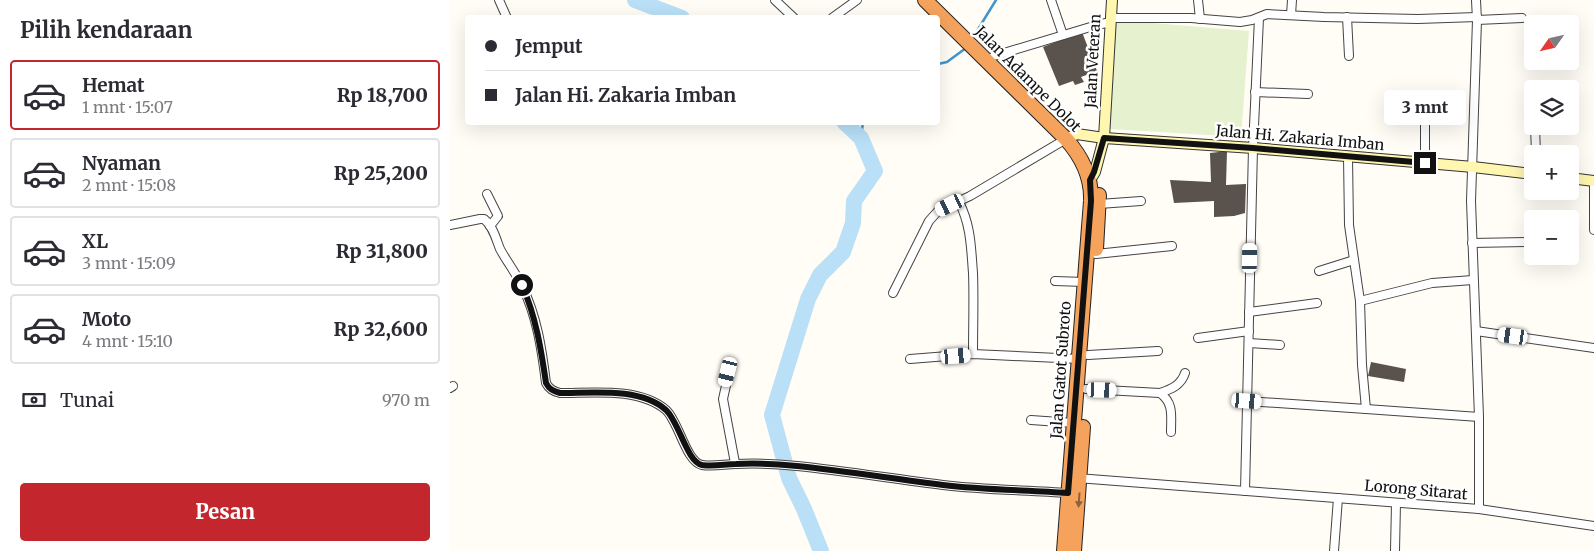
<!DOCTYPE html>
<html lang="id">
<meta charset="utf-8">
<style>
:root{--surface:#fff;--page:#f7f7f7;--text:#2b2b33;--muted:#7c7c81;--line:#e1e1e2;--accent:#c4262e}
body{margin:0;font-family:Merriweather,serif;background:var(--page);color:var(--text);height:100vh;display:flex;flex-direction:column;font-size:19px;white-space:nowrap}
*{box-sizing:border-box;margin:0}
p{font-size:16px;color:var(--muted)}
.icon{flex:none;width:28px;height:28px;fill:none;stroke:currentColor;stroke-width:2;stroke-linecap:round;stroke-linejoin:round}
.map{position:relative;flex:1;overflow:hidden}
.sheet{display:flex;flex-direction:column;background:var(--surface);width:450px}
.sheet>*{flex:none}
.hud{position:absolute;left:15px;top:15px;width:475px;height:110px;border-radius:5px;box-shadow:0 5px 20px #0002;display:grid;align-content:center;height:110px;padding:0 20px;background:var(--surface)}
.needle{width:32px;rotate:236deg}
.buttons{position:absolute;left:1074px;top:15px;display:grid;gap:10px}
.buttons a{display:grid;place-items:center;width:55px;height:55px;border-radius:5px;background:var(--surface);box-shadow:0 5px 20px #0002;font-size:25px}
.end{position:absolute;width:22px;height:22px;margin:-11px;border:6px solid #111;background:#fff;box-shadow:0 0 0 2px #fff}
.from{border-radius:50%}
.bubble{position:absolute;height:35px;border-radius:5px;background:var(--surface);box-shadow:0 5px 20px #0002;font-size:16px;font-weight:800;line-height:35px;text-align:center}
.car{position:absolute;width:15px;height:30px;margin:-15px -8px;border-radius:6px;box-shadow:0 0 4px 1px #0007;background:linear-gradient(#fff 24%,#345 0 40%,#fff 0 76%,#345 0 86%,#fff 0)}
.hud b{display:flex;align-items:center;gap:18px;height:48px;font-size:19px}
.hud b+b{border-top:1px solid var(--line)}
.hud i{width:12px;height:12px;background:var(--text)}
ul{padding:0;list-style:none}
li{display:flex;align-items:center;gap:15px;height:70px;margin:0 10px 8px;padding:0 10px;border:2px solid var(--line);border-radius:5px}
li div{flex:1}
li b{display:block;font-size:19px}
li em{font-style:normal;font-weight:800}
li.current{border-color:var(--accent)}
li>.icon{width:45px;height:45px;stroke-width:1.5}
h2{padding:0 20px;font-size:22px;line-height:60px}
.pay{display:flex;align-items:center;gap:12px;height:55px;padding:0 20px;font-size:19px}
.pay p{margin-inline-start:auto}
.button{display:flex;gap:10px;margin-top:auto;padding:10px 20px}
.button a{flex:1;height:58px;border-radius:5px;background:var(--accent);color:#fff;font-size:20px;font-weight:800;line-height:58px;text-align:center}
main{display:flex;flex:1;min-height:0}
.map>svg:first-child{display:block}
.pitch{fill:#e6f2cf}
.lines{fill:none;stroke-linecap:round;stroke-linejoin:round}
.stream{stroke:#3f96cf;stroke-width:2.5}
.river{stroke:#b9e0f7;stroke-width:16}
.building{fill:#5a524d}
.street-casing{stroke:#444;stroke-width:10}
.secondary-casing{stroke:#333;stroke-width:12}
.highway-casing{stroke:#222;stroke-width:16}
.street{stroke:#fff;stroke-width:8}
.secondary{stroke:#fff6b0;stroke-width:10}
.highway{stroke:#f5a25d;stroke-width:14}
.oneway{fill:#8e613b}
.route{stroke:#111;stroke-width:6}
.labels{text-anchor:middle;stroke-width:5;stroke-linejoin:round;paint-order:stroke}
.street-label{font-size:15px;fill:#111;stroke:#fff}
</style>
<main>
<section class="sheet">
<h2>Pilih kendaraan</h2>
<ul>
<li class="current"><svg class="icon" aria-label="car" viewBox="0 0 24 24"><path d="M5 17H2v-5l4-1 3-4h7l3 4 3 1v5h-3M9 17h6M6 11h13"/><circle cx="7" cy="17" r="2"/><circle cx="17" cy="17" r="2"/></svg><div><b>Hemat</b><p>1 mnt · 15:07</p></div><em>Rp 18,700</em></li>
<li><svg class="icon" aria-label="car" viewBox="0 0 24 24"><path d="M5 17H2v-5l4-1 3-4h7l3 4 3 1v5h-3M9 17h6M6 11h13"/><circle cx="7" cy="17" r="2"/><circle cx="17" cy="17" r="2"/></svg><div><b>Nyaman</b><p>2 mnt · 15:08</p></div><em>Rp 25,200</em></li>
<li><svg class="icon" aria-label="car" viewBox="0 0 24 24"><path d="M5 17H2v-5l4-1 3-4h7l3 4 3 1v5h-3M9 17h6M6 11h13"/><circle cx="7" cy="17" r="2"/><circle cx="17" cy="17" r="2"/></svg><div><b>XL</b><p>3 mnt · 15:09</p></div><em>Rp 31,800</em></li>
<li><svg class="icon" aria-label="car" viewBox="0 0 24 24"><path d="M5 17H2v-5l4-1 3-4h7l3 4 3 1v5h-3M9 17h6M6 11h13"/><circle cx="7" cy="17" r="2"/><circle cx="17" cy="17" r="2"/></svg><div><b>Moto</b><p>4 mnt · 15:10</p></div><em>Rp 32,600</em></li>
</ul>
<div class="pay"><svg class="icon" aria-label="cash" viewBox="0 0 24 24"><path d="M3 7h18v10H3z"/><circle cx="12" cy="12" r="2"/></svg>Tunai<p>970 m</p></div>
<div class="button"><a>Pesan</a></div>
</section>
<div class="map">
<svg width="1144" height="551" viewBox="0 0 1144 551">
<rect width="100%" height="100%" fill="#fffdf5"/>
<polygon class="pitch" points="666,20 799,31 791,137 660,129"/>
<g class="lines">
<g class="stream">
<polyline points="522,39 546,0"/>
<polyline points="488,64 497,62 516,48"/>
<polyline points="411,138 413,122"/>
</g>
<g class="river">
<polyline points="185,0 232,18"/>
<polyline points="371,551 354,509 339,478 322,415 358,299 370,275 393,252 403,223 404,201 425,171 411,138 394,122"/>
</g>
</g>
<g class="building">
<polygon points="632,32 647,71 631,77 634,82 625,85 623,81 609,86 593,47"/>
<polygon points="777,151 776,185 796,184 795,213 784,216 764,217 764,201 724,203 720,180 761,182 760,153"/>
<polygon points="921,362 956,369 954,382 918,376"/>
</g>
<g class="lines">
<defs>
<g id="street">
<polyline points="49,0 57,18"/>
<polyline points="325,0 344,18"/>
<polyline points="601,0 613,35"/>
<polyline points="748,0 750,19"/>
<polyline points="841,15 842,0"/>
<polyline points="897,17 899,56"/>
<polyline points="382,18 407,0"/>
<polyline points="661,18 741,18 790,22 802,20 817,14 874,17 968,19 1027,17"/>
<polyline points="1027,20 1072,18"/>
<polyline points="544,56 647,25 661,22"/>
<polyline points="805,92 858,94"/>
<polyline points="975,119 975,163"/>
<polyline points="1085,126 1086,154"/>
<polyline points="1144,184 1144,230"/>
<polyline points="37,194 48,216 40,226"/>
<path d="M509 202C521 225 521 248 523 273 524 300 523 327 523 354"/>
<polyline points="649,204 691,201"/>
<path d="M0 225 30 219H34C43 226 46 239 50 249 57 262 66 273 72 286 87 316 92 350 96 383 99 389 103 391 110 393 142 393 189 387 216 410 229 422 236 462 252 465 264 467 275 464 286 464 306 463 327 464 347 466 396 471 444 479 493 485 534 490 577 490 618 493"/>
<polyline points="1022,243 1082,242"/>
<polyline points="646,254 722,246"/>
<polyline points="869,271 904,260"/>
<polyline points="605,281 634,282"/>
<polyline points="443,293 479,221 488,211 520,196 616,139"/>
<polyline points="910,301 982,283 1023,280"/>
<polyline points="799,312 867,303"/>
<polyline points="1026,331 1144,348"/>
<polyline points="748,338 799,331"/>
<polyline points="799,343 830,345"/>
<polyline points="638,355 708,351"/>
<polyline points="460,359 523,354 629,359"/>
<polyline points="279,372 273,399 285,463"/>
<polyline points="0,388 3,386"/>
<path d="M636 389 710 393C724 403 721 416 721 432"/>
<path d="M710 393C722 389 731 385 735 373"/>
<polyline points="797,401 916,409 912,365 910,301 899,225 898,157"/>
<polyline points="916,409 1029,417"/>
<polyline points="581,420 624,423"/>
<polyline points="627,478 1029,509 1029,417 1021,201 1027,20 1026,0"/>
<polyline points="795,491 803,148 809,18"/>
<polyline points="1029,509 1144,526"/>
<polyline points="884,551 888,498"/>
<polyline points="945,551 946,503"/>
</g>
<g id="secondary">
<polyline points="616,139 627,134 654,138 803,148 1023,167 1082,174"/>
<polyline points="1120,178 1144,181"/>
<polyline points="640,180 645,172 654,138 662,0"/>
</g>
<g id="highway">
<path d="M475 0 616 139C632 157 642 177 641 201L614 551"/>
<polyline points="646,249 649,195"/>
<polyline points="624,551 633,427"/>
</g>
</defs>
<use href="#street" class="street-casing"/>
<use href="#secondary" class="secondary-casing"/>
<use href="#highway" class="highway-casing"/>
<use href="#street" class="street"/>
<use href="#secondary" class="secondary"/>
<use href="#highway" class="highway"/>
</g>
<defs><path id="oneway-solid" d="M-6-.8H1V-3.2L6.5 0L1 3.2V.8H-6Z" transform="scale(1.25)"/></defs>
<use class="oneway" href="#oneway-solid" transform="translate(629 500) rotate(94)"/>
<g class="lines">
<path class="route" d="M72 285C86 317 91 349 96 383 99 389 103 391 110 393 142 393 190 387 216 410 229 422 237 462 252 465 264 467 275 464 286 464 306 463 327 464 347 466 396 471 444 479 493 485 534 490 577 490 618 493L641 201 640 180 644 172 654 138 803 148 975 163"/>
</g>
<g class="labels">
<g class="street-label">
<text transform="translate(643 61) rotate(-87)" y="5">Jalan Veteran</text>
<text transform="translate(578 79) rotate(45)" y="5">Jalan Adampe Dolot</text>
<text transform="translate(850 138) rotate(5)" y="5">Jalan Hi. Zakaria Imban</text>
<text transform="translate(611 370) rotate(-86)" y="5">Jalan Gatot Subroto</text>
<text transform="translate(966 490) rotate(5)" y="5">Lorong Sitarat</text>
</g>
</g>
</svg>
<div class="buttons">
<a><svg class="needle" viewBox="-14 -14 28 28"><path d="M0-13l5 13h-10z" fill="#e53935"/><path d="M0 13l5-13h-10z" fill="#7c7c81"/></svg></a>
<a><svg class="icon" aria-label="layers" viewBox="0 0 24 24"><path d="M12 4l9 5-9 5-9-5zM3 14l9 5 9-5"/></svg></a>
<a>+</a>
<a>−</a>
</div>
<i class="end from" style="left:72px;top:285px"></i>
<i class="end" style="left:975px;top:163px"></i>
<div class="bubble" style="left:934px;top:90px;width:82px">3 mnt</div>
<i class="car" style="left:500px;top:205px;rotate:244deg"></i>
<i class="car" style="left:800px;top:258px;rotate:1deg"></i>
<i class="car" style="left:1063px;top:336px;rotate:278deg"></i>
<i class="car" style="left:506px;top:356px;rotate:85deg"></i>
<i class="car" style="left:278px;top:372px;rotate:194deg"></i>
<i class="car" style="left:652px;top:390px;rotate:92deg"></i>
<i class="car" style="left:797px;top:401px;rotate:94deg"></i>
<div class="hud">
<b><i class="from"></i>Jemput</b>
<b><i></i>Jalan Hi. Zakaria Imban</b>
</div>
</div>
</main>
